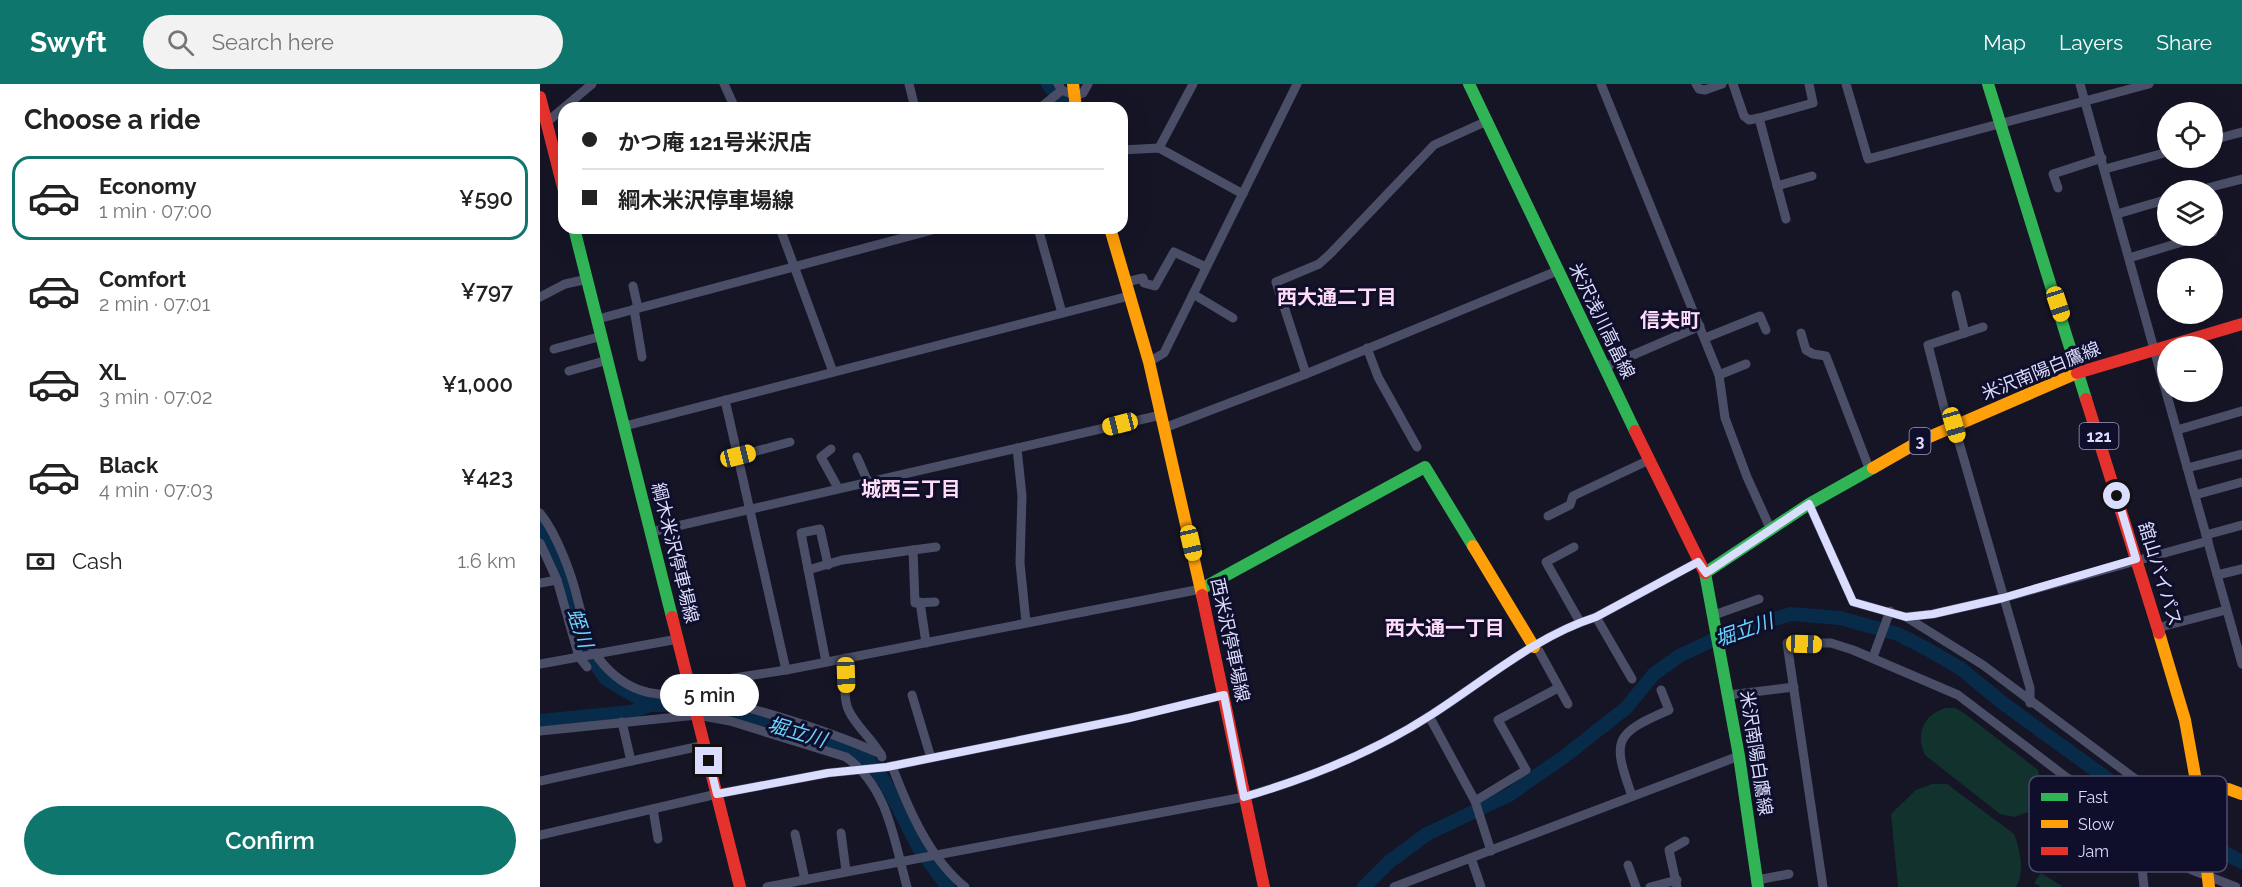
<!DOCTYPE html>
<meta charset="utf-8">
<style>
:root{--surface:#fff;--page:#f2f2f2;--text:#222;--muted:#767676;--line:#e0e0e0;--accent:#0f766e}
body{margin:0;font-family:Raleway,"Noto Sans JP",sans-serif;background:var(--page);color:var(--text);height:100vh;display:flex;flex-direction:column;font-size:22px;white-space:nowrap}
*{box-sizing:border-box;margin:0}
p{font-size:20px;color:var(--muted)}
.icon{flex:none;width:33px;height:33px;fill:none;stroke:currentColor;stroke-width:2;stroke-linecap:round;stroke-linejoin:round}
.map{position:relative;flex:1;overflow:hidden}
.panel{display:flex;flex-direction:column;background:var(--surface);width:540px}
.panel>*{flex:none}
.top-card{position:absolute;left:18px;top:18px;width:570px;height:132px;border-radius:18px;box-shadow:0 6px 24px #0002;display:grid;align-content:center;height:132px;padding:0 24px;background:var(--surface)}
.buttons{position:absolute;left:1617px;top:18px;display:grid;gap:12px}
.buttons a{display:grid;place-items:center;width:66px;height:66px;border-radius:50%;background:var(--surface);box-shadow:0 6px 24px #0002;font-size:30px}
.end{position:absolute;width:27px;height:27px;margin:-14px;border:8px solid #dbddff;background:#111;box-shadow:0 0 0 3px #111}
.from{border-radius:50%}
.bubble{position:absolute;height:42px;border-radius:21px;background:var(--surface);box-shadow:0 6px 24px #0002;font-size:20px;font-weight:600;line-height:42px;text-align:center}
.car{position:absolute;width:18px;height:36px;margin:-18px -9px;border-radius:8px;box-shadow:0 0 4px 2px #0007;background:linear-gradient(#f5c518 24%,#345 0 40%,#f5c518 0 76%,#345 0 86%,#f5c518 0)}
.top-card b{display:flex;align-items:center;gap:21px;height:57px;font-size:22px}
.top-card b+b{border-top:2px solid var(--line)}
.top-card i{width:15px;height:15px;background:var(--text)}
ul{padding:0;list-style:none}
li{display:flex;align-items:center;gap:18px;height:84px;margin:0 12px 9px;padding:0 12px;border:3px solid transparent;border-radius:18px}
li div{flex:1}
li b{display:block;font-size:22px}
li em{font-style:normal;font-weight:600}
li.active{border-color:var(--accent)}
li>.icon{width:54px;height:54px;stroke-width:1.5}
h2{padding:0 24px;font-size:27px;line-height:72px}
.pay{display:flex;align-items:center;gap:15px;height:66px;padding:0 24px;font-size:22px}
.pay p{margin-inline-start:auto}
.action{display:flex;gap:12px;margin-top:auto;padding:12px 24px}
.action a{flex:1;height:69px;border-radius:36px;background:var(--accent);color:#fff;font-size:24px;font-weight:600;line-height:69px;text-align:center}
header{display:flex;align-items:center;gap:36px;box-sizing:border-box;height:84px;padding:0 30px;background:var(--accent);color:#fff}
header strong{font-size:28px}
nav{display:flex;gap:33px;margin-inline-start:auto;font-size:21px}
.search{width:420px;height:54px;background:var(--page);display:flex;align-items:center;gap:15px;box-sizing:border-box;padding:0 21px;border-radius:33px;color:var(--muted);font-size:22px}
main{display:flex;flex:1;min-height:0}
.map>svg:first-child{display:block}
.green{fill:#12322e}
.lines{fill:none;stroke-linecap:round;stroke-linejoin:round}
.river{stroke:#082b4a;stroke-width:14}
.street{stroke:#4b4e67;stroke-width:9}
.fast{stroke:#30b455;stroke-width:12}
.slow{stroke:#ff9f0a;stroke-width:12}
.jam{stroke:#e5322d;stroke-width:12}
.route{stroke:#dbddff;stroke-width:8}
.labels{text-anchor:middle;stroke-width:6;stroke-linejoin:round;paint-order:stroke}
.shield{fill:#0f0f2c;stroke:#9e9fc0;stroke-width:1.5}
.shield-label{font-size:16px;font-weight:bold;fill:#dbddff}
.street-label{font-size:18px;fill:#dbddff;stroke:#0f0f2c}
.neighbourhood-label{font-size:20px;font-weight:bold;fill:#ffddf9;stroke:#0f0f2c}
.water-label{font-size:20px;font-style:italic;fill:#69d4ff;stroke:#0f0f2c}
.key{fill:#0f0f2c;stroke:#4c4d6b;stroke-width:1.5}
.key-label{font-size:16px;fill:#dbddff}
</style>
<header>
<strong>Swyft</strong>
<div class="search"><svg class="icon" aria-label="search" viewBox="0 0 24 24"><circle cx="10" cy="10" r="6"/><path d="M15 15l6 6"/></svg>Search here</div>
<nav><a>Map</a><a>Layers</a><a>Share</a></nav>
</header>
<main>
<section class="panel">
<h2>Choose a ride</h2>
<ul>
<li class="active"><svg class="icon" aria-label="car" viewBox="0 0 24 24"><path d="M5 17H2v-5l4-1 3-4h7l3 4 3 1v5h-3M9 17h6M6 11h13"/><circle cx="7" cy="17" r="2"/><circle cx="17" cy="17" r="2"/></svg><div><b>Economy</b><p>1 min · 07:00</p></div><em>¥590</em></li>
<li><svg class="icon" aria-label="car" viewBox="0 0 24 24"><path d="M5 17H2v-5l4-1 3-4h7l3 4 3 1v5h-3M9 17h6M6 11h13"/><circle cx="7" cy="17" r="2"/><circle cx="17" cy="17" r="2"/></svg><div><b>Comfort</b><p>2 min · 07:01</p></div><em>¥797</em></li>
<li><svg class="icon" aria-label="car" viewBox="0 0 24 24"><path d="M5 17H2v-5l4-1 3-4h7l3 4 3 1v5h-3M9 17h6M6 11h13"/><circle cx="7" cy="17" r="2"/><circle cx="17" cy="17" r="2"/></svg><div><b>XL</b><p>3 min · 07:02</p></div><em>¥1,000</em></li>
<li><svg class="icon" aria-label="car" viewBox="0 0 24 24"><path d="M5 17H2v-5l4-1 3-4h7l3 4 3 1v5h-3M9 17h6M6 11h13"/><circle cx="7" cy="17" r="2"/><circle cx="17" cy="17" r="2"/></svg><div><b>Black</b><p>4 min · 07:03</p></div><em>¥423</em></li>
</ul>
<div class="pay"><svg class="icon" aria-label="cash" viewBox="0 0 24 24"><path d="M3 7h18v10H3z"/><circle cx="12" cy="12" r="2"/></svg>Cash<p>1.6 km</p></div>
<div class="action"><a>Confirm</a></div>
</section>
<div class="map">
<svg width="1702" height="803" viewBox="0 0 1702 803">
<rect width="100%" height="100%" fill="#151526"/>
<g class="green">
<path d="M1406 624H1415L1424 629 1498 686 1503 709 1494 726 1474 733 1460 730 1385 671C1375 650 1384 630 1406 624Z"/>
<path d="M1392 700H1407L1474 750C1480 766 1485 788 1476 803H1358L1351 730 1376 706Z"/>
<polygon points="1501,789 1522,802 1521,803 1501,803 1494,799"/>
</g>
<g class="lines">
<g class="river">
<polyline points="508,0 526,24"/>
<polyline points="0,443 20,482 46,567 66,595 110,621"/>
<polyline points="0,637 91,628 110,621 164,621 223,635 288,656 328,675 346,700 379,764 408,803"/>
<polyline points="824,803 849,778 887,750 969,711 1025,672 1086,624 1114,590 1139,572 1190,548 1251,530 1300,534 1358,550 1387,565 1420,584 1464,620 1627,738 1702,778"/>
</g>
<g class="street">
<polyline points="184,0 195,24"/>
<polyline points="369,0 375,24"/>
<polyline points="518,0 522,6 535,12 543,9 548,0"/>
<polyline points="1061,0 1179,291 1185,334 1207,393 1231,446"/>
<polyline points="1156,0 1159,5 1165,6 1182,0"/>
<polyline points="1193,0 1204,32 1209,36 1219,34 1246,135"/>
<polyline points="1306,0 1328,75 1609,0"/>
<polyline points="1540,0 1702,580"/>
<polyline points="500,24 522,6"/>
<polyline points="1219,34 1273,19 1269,0"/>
<polyline points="7,38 52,0"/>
<polyline points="1672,56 1702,48"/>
<polyline points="619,64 653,0"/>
<polyline points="582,66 619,64 703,110"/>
<polyline points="1565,85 1628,68"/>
<polyline points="1237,102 1272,92"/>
<polyline points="1518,104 1513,90 1562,74"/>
<polyline points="1659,106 1702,95"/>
<polyline points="1577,130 1628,115"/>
<polyline points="240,144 293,288"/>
<polyline points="498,144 522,229"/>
<polyline points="1672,148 1673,148"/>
<polyline points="1589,174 1662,152"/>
<polyline points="586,198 603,194 604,199 615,202 634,168 666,183"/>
<polyline points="93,202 98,224"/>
<polyline points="653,210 693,234"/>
<polyline points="1416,211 1425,249"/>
<polyline points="0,213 25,200 48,195"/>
<polyline points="94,225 102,273"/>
<polyline points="58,235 400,144"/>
<polyline points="1261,249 1266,266 1273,270 1286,272 1329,384"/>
<polyline points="1165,254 1220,232 1226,246"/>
<polyline points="827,264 838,293 877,363"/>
<polyline points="14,265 62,252"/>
<polyline points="609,278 624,269 757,0"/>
<polyline points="1065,283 1160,242"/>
<polyline points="29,287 68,276"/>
<polyline points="766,290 736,198 779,180 790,170 894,61 947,37"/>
<polyline points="1179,291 1206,280"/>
<polyline points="185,316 246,586"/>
<polyline points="1414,341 1490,604 1490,619"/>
<polyline points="85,342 589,212"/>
<polyline points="1409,343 1388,261 1443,243"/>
<polyline points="624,344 766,290 1017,187"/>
<polyline points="1637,346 1702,327"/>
<polyline points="477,364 482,412 480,479 486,538"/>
<polyline points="291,365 281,373 298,404"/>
<polyline points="198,372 250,358"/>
<polyline points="317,373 328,398"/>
<polyline points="1647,384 1702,370"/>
<polyline points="1655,411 1702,398"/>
<polyline points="1269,420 1313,518 1366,533 1443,581 1594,694 1649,721 1659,721"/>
<path d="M0 429C17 450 32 491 38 517 43 534 45 553 55 569 65 585 82 600 100 606 121 614 142 608 163 612 224 627 284 645 341 670"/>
<polyline points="1008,432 1030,421 1033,412 1109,376"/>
<polyline points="111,448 621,331"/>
<polyline points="1666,451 1702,441"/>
<polyline points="0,459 17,496 39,573 47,583"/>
<polyline points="1034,463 1006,478 1040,538"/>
<polyline points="373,466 396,463"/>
<polyline points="268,486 302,476 373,466 375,519 395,518"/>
<polyline points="1677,491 1702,485"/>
<polyline points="0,499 17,496"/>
<polyline points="380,518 386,559"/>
<polyline points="1174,531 1219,515"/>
<polyline points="1056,533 1092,595"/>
<polyline points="1366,533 1393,530 1463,514 1668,457"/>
<polyline points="1617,544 1686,526"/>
<polyline points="994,563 999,567 1028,620"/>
<polyline points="1333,573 1350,527"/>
<path d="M306 574C306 589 302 614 309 627 317 644 334 656 342 673"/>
<polyline points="286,578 261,449 280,445 288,481"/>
<polyline points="0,580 138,555"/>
<polyline points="149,601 246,586 661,505"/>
<polyline points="372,611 391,674"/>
<polyline points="1189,611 1254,603"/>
<polyline points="889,632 935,717 951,767"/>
<polyline points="82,638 91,677"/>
<path d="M0 647 157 631 190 637 306 673C348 703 354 756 367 803"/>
<path d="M352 682C368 724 389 774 425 803"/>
<polyline points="0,697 165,661"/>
<path d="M1092 712C1072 656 1073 650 1129 626L1121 606"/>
<polyline points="935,717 986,686 958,636 1018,604"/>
<polyline points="113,725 118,755"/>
<polyline points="301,749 306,787"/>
<polyline points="255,750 265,796"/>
<polyline points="0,751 177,710 288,689 347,683 589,634 684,611"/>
<polyline points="1599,756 1652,786 1696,803"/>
<polyline points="1599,756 1604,803"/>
<polyline points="931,774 941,803"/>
<polyline points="1088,781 1096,803"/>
<polyline points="1217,796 1249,790"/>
<path d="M227 803 704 713C769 694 834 668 891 631 944 597 996 552 1056 533L1158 478"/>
<polyline points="854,803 1199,672"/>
<polyline points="1110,803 1137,796"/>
<polyline points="1137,803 1129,766 1145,757"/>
<polyline points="1283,803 1247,559 1291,559 1313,566 1418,611 1526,693 1645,775"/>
</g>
<g class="fast">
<polyline points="929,0 1095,347"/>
<polyline points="1448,0 1546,315"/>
<polyline points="34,144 132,533"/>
<polyline points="661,505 885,383 933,462"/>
<polyline points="1218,803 1199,672 1165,489 1269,420 1333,384"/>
</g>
<g class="slow">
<polyline points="533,0 536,24"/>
<polyline points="570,144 609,278 662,511"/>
<polyline points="1333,384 1380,357 1537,289"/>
<polyline points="933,462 994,563"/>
<polyline points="1619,549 1645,636 1658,708 1688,705 1702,710"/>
<polyline points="1658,708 1669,803"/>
</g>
<g class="jam">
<polyline points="0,13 24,107"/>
<polyline points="1537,289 1702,240"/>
<polyline points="1546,315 1619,549"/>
<polyline points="1095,347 1165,489"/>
<polyline points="662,511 724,803"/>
<polyline points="132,533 200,803"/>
</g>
</g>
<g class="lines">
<path class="route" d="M169 677 177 710 288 689 347 683 589 634 684 611 704 713C769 694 834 668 891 631 944 597 996 552 1056 533L1158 478 1166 489 1269 420 1313 518 1366 533 1393 530 1463 514 1596 475 1577 412"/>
</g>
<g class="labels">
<g class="shield">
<rect x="1539.5" y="339" width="39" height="26" rx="4.5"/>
<rect x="1369.5" y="344" width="21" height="26" rx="4.5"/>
</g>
<g class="shield-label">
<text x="1559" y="358">121</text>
<text x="1380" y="363">3</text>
</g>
<g class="street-label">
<text transform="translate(1062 237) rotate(64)" y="6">米沢浅川高畠線</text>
<text transform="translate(1501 287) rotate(-22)" y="6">米沢南陽白鷹線</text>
<text transform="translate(135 469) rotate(76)" y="6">綱木米沢停車場線</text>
<text transform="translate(1620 490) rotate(73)" y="6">舘山バイパス</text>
<text transform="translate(690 556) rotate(78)" y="6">西米沢停車場線</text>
<text transform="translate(1216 669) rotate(81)" y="6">米沢南陽白鷹線</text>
</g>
<g class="neighbourhood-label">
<text x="797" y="220">西大通二丁目</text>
<text x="1130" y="243">信夫町</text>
<text x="371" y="412">城西三丁目</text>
<text x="905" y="551">西大通一丁目</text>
</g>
<g class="water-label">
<text transform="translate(40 544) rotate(71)" y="7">蛭川</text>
<text transform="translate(1204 546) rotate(-19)" y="7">堀立川</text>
<text transform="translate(257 648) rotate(17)" y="7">堀立川</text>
</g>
</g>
<rect x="1489" y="692" width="198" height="96" rx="9" class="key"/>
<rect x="1501" y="709" width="27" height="8" fill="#30b455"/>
<rect x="1501" y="736" width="27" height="8" fill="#ff9f0a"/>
<rect x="1501" y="763" width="27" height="8" fill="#e5322d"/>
<g class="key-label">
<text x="1538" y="719">Fast</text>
<text x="1538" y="746">Slow</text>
<text x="1538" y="773">Jam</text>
</g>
</svg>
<div class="buttons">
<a><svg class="icon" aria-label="locate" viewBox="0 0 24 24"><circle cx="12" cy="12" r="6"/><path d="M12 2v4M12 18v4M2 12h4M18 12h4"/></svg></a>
<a><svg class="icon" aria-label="layers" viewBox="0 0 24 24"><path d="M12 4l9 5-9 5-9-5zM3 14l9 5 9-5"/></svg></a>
<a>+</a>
<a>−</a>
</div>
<i class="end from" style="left:1577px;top:412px"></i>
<i class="end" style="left:169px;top:677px"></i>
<div class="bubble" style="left:120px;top:590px;width:99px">5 min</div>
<i class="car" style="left:1518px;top:220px;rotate:162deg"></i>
<i class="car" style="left:580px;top:340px;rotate:256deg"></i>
<i class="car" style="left:1414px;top:341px;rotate:164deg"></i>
<i class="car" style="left:198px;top:372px;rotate:76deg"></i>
<i class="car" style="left:651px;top:459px;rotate:167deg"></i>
<i class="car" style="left:1264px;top:560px;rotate:92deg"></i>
<i class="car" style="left:306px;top:591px;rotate:178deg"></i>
<div class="top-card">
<b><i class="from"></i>かつ庵 121号米沢店</b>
<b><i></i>綱木米沢停車場線</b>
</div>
</div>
</main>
